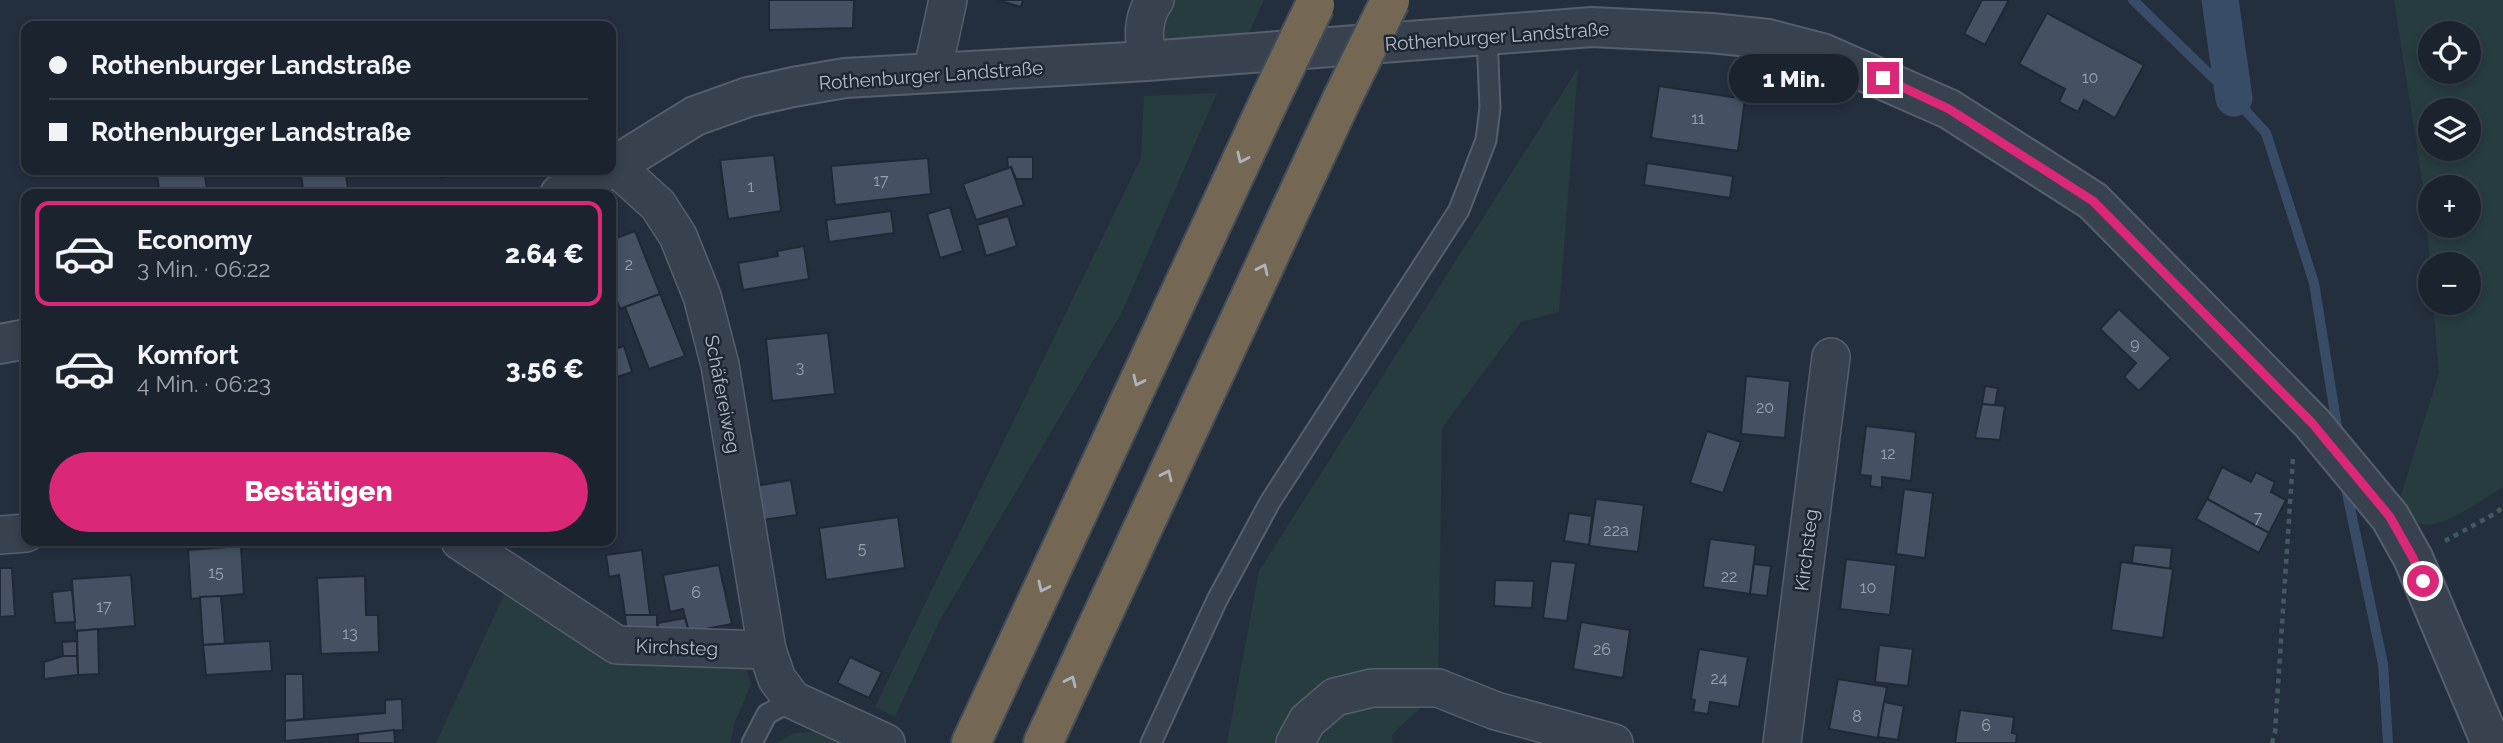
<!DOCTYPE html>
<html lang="de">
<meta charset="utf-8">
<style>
:root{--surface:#1b232e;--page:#282f3a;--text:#f1f3f6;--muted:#a0a4aa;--line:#39404a;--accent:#db2777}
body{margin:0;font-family:Raleway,sans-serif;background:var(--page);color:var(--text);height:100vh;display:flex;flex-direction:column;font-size:26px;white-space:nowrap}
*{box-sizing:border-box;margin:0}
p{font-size:23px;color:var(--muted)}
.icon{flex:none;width:38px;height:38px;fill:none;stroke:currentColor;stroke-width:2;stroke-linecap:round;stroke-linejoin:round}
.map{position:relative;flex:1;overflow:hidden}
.panel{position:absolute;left:21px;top:189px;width:595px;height:357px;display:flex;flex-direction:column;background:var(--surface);border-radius:14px;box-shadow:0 4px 10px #0003,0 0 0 2px var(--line)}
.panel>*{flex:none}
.top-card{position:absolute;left:21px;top:21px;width:595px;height:154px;border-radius:14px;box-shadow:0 4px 10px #0003,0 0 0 2px var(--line);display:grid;align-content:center;height:154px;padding:0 28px;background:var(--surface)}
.controls{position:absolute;left:2418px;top:21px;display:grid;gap:14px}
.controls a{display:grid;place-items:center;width:63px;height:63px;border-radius:50%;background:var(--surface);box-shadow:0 4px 10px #0003,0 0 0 2px var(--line);font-size:35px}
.end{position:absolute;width:32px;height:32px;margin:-16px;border:9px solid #db2777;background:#fff;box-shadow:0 0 0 4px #fff}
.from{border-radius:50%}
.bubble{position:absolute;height:49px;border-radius:24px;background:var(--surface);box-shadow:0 4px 10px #0003,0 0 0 2px var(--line);font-size:23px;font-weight:800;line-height:49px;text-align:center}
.top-card b{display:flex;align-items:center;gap:24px;height:66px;font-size:26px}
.top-card b+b{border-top:2px solid var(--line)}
.top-card i{width:18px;height:18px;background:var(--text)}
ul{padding:12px 0 0;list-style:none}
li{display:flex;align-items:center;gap:21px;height:105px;margin:0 14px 10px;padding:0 14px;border:4px solid transparent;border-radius:14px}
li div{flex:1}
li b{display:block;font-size:26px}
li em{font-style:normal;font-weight:800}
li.on{border-color:var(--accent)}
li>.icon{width:63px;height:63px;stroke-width:1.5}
.action{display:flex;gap:14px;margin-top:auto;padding:14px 28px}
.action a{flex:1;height:80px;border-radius:42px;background:var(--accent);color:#fff;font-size:28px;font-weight:800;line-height:80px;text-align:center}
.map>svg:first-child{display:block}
.green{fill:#263c3f;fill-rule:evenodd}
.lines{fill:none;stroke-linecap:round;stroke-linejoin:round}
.stream{stroke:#394c67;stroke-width:10}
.canal{stroke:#394c67;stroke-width:37}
.building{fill:#455162;stroke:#1f2835;stroke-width:2}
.service-casing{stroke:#565f6c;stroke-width:23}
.minor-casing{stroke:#565f6c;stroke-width:40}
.tertiary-casing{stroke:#565f6c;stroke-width:42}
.motorway-casing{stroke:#434c59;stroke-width:42}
.path{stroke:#44595c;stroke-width:4.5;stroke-dasharray:5 5;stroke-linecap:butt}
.service{stroke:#38414e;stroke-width:19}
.minor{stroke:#38414e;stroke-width:37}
.tertiary{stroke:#38414e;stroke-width:38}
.motorway{stroke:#746855;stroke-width:38}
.motorway-bridge-casing{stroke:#434c59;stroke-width:42;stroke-linecap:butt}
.motorway-bridge{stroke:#746855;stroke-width:38}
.oneway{stroke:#aeb4bd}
.route{stroke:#db2777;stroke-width:9}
.labels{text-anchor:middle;stroke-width:5;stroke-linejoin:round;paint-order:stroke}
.number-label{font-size:16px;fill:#98a1af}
.street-label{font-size:19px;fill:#b4bcc9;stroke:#1d2633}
</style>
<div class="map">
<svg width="2503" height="743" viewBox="0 0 2503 743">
<rect width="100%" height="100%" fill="#242f3e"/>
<g class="green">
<polygon points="1172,0 1264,0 1246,39 1160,45 1154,25"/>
<path d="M2394 0H2503V487C2486 497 2436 535 2417 522 2410 518 2404 507 2399 501L2439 373 2433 303H2469V264H2431V275L2423 187ZM2431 33H2469V72H2431ZM2431 110H2469V149H2431ZM2431 187H2469V226H2431Z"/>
<polygon points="1578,68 1559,312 1521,322 1442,428 1438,692 1392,734 1393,743 1227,743 1259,571"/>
<polygon points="1217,93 1122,312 939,622 895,717 875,707 1141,158 1144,96"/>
<polygon points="513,575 617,645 745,664 751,684 735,722 730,743 436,743"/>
<polygon points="823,731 845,743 777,743 794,733"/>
</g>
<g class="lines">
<g class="stream">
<polyline points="2133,0 2234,98 2266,133 2314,283 2338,433"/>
<polyline points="2345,484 2383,664 2388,743"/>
</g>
<polyline class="canal" points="2220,0 2234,98"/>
</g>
<g class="building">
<polygon points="769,0 854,0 853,28 769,30"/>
<polygon points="997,0 1023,0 1021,7"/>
<polygon points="1982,0 2009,0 1985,45 1964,34"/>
<polygon points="2047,13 2144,65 2115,118 2084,100 2078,112 2059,102 2065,89 2019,64"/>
<polygon points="1659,86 1745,99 1738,151 1651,138"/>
<polygon points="774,155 781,211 728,219 720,160"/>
<polygon points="1007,157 1033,157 1033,179 1016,179 1011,167 1008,169"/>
<polygon points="928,158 931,194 835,205 831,166"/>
<polygon points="1647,163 1733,176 1730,198 1644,185"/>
<polygon points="1011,167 1024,205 976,220 963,184"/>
<polygon points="156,170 204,170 208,194 160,194"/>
<polygon points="300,170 345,170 349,194 304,194"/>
<polygon points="438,170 463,170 441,178"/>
<polygon points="950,207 963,251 940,258 927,214"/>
<polygon points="891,211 894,233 829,242 826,220"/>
<polygon points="1008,216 1017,246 986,256 977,225"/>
<polygon points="635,231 660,294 620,309 611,287 611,240"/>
<polygon points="804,246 809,279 743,290 738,263 778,256 777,251"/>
<polygon points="660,294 685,356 649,369 625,307"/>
<polygon points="2119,309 2171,358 2139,391 2124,377 2136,363 2100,329"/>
<polygon points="828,333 835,394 772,401 766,339"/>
<polygon points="624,346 632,372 611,379 611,350"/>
<polygon points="1746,376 1790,381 1785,438 1741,434"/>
<polygon points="1985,386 1998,388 1995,406 1982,404"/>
<polygon points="1982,404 2005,406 2000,440 1975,438"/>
<polygon points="1866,426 1916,432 1911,481 1882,477 1882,488 1870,486 1871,476 1860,475"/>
<polygon points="1707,431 1741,442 1723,493 1690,483"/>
<polygon points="2222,467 2251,482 2256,472 2275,482 2271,492 2286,500 2269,533 2207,499"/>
<polygon points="791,480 797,515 762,520 756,486"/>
<polygon points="1904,489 1933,493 1925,558 1896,554"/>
<polygon points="1596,499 1644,505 1638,552 1589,546"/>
<polygon points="2207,499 2269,533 2259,553 2196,519"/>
<polygon points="1569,513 1592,516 1589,545 1564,541"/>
<polygon points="898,517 905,568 826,580 819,528"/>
<polygon points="1710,539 1756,545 1750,594 1703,587"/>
<polygon points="2134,545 2172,548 2170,569 2132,563"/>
<polygon points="241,546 244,594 191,599 188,550"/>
<polygon points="642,550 650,615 625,615 619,575 609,577 606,555"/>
<polygon points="1846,559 1896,565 1890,615 1840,609"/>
<polygon points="1551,561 1576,563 1567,621 1543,618"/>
<polygon points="2121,562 2173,569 2163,638 2111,630"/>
<polygon points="1754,564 1771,566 1767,596 1750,594"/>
<polygon points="719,565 732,624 689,632 683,609 670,612 663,575"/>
<polygon points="0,568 12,568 15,616 0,617"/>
<polygon points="131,575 135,626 75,631 72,579"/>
<polygon points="365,576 366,615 378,615 379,652 321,654 317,578"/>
<polygon points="1495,580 1534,581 1532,608 1494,606"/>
<polygon points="72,590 75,622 55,623 52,592"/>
<polygon points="221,596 225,644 203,645 200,597"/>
<polygon points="625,615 657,615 657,635 627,635"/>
<polygon points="685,618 689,632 657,635 658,623"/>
<polygon points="1581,622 1630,630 1623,678 1573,669"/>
<polygon points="98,629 99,674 78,675 77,631"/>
<polygon points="77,641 77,656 63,656 62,642"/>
<polygon points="270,641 272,671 206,675 203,645"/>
<polygon points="1879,645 1913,649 1908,686 1875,682"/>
<polygon points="1699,649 1748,657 1739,707 1710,702 1708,714 1693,712 1695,700 1691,699"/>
<polygon points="63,656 77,656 78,675 44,679 44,662"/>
<polygon points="850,657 882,672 869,698 837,683"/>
<polygon points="285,674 303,674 304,719 285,721"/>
<polygon points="1838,679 1887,687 1878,738 1829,729"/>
<polygon points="402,699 403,730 285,741 285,721 385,713 385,700"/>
<polygon points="1884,702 1904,706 1898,740 1878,737"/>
<polygon points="1960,710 2014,717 2012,733 2017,734 2016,743 1955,743"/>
<polygon points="394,730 395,743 358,743 358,734"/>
</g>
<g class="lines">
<defs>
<g id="service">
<polyline points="752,743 767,714 793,700"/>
<polyline points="1151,743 1217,600 1270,502 1459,210 1486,140 1490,108 1487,36"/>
</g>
<g id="minor">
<path d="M1147 61C1144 39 1141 19 1155 0"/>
<polyline points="932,73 948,0"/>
<polyline points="615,166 658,205 678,236 702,296 720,365 767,650 777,679 793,700 886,743"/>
<polyline points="0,535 26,533"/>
<polyline points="460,541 617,645 767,650"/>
<polyline points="1295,743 1307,721 1335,697 1372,688 1438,688 1496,711 1614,743"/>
<polyline points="1782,743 1831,357"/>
</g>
<g id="tertiary">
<polyline points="611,168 695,116 748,97 793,87 845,78 1147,61 1592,27 1711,33 1768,39 1822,53 1949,109 2093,201 2312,423 2390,517 2413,558 2491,743"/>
<polyline points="560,194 608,170"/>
<polyline points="0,344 26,339"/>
</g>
<g id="motorway">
<polyline points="971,743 1271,97"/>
<polyline points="1043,743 1342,99"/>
</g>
</defs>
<use href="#service" class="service-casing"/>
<use href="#minor" class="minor-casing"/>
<use href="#tertiary" class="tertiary-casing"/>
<use href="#motorway" class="motorway-casing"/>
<g class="path">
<polyline points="2445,541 2496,513 2503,507"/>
<polyline points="2272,743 2275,732 2293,458"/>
</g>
<use href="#service" class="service"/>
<use href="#minor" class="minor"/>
<use href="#tertiary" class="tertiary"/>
<use href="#motorway" class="motorway"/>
<defs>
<g id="motorway-bridge">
<polyline points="1271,97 1315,5"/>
<polyline points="1342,99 1390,1"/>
</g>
</defs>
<use href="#motorway-bridge" class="motorway-bridge-casing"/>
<use href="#motorway-bridge" class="motorway-bridge"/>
</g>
<defs><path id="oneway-chevron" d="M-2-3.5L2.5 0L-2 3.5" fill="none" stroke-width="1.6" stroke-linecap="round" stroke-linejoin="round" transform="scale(1.75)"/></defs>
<g class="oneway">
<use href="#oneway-chevron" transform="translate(1242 158) rotate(115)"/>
<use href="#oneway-chevron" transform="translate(1263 269) rotate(-65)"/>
<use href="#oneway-chevron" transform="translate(1138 381) rotate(115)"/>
<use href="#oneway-chevron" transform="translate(1167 475) rotate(-65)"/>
<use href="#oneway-chevron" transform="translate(1043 587) rotate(115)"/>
<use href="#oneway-chevron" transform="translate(1071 681) rotate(-65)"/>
</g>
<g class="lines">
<polyline class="route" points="1883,78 1949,109 2093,201 2312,423 2390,517 2413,558 2423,581"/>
</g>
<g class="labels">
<g class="number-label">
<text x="2090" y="83">10</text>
<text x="1698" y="124">11</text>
<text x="881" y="186">17</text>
<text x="751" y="192">1</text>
<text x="629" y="270">2</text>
<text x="2135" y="349">9</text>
<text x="800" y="373">3</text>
<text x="1765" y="413">20</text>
<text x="1888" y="459">12</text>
<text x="2258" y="523">7</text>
<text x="1616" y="536">22a</text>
<text x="862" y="554">5</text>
<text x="216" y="578">15</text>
<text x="1729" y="582">22</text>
<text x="1868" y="593">10</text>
<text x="696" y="598">6</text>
<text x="104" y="612">17</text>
<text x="350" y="639">13</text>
<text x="1602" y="655">26</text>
<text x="1719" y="684">24</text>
<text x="1857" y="722">8</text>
<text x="1986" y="731">6</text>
</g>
<g class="street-label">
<text transform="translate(1497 36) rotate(-4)" y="7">Rothenburger Landstraße</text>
<text transform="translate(931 75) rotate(-4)" y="7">Rothenburger Landstraße</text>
<text transform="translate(723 394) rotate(79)" y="7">Schäfereiweg</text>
<text transform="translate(1806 550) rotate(-83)" y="7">Kirchsteg</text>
<text transform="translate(677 647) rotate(2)" y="7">Kirchsteg</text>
</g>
</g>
</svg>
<div class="controls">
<a><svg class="icon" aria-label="locate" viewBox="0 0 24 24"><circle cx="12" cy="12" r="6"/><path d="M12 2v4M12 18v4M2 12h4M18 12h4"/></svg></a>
<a><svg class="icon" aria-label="layers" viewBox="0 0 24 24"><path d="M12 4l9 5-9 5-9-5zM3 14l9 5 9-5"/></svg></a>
<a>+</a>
<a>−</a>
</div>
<i class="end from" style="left:2423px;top:581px"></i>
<i class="end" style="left:1883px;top:78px"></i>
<div class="bubble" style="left:1729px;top:54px;width:130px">1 Min.</div>
<div class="top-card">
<b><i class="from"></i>Rothenburger Landstraße</b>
<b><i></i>Rothenburger Landstraße</b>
</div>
<section class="panel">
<ul>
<li class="on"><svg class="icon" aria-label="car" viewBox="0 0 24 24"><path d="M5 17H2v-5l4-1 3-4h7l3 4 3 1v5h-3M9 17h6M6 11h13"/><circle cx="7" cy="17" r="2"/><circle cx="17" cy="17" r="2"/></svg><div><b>Economy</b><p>3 Min. · 06:22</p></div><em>2.64 €</em></li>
<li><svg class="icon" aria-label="car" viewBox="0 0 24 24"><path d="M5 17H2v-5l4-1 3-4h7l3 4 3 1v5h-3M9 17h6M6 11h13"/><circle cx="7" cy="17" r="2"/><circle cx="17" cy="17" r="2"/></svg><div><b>Komfort</b><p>4 Min. · 06:23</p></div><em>3.56 €</em></li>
</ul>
<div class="action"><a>Bestätigen</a></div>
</section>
</div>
